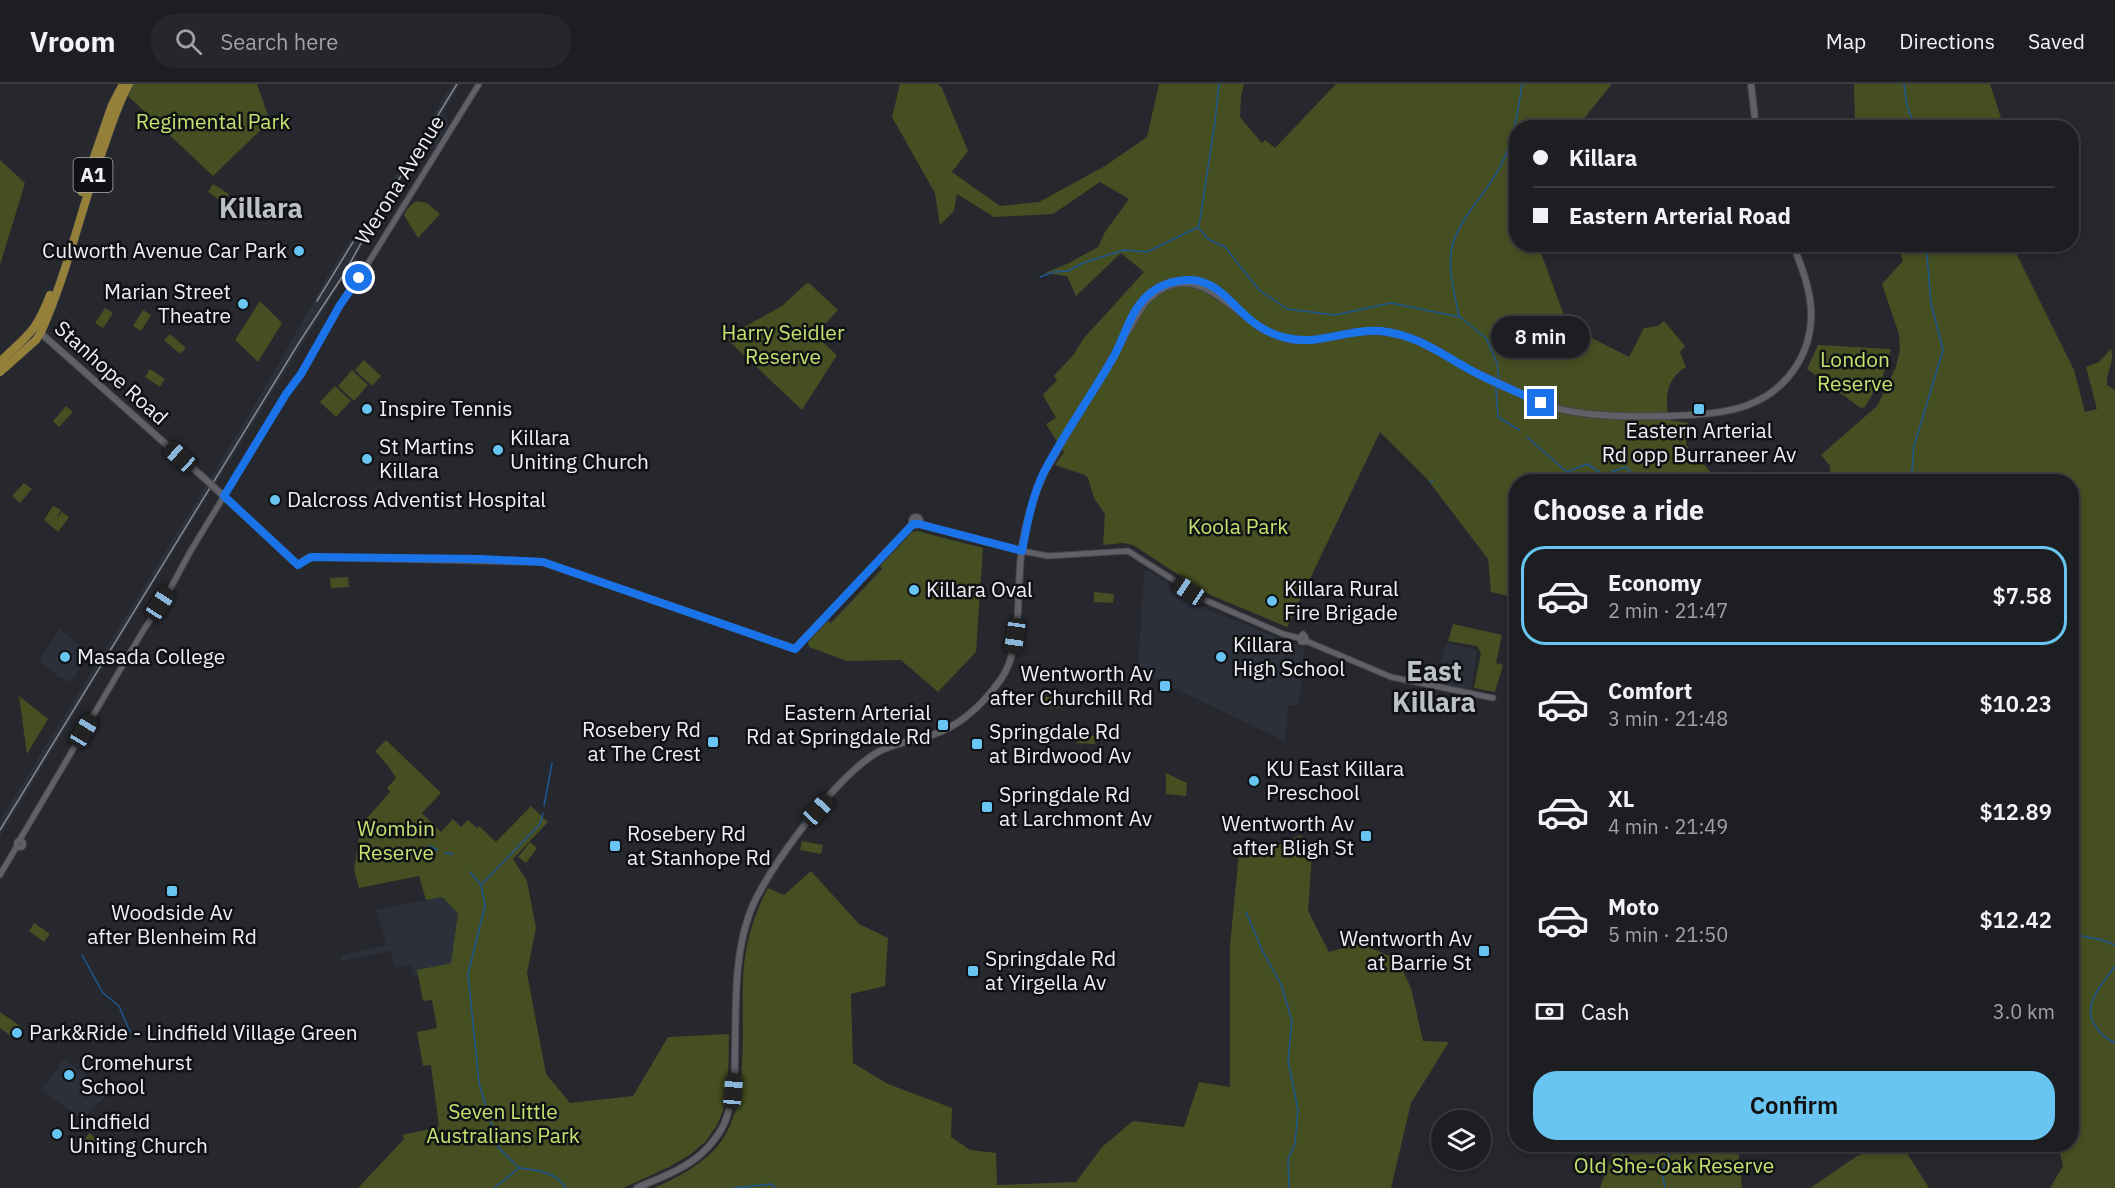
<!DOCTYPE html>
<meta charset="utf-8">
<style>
:root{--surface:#1c1e22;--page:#25272a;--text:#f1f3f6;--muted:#a0a2a5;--line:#3a3c40;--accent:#68c4f0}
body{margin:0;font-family:"IBM Plex Sans",sans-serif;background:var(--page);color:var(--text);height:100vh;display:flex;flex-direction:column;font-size:22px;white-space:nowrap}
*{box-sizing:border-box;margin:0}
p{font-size:20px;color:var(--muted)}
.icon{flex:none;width:33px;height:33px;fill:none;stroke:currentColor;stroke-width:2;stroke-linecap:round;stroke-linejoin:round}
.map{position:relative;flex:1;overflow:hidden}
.drawer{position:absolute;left:1509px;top:390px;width:570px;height:678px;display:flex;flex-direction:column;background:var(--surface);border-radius:24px;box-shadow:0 3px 9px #0003,0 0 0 2px var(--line)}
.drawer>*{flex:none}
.top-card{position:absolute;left:1509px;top:36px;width:570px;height:132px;border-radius:24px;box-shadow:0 3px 9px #0003,0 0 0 2px var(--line);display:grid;align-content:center;height:132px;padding:0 24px;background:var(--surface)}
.tools{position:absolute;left:1431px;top:1026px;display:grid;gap:12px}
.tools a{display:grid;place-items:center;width:60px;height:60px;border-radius:50%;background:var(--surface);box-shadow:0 3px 9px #0003,0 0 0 2px var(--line);font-size:30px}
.end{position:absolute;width:27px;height:27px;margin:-14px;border:8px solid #1a73e8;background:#fff;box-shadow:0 0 0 3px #fff}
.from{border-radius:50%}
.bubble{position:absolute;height:42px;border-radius:21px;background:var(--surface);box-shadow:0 3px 9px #0003,0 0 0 2px var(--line);font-size:20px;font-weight:600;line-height:42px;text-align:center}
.car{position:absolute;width:18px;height:36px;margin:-18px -9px;border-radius:8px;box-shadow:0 0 4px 2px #0007;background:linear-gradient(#222 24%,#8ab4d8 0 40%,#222 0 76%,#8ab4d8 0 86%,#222 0)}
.top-card b{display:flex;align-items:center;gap:21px;height:57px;font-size:22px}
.top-card b+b{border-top:2px solid var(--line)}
.top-card i{width:15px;height:15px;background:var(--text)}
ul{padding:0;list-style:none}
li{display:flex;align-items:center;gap:18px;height:99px;margin:0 12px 9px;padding:0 12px;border:3px solid transparent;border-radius:24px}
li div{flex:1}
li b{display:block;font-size:22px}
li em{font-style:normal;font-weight:600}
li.on{border-color:var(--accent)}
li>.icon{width:54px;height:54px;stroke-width:1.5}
h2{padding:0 24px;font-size:27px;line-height:72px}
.pay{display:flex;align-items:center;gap:15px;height:66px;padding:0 24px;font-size:22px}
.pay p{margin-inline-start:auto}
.cta{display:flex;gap:12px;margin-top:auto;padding:12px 24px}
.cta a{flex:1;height:69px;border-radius:24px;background:var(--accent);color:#111;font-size:24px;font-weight:600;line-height:69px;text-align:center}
header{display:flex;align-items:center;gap:36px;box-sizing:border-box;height:84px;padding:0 30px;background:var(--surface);border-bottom:2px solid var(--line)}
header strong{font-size:28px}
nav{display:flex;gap:33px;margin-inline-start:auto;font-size:21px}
.search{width:420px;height:54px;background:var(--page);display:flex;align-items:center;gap:15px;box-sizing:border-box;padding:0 21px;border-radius:24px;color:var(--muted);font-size:22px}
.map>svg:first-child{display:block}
.built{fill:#2d2f3b}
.green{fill:#454f22}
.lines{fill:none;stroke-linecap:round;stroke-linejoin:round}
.stream{stroke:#1f5792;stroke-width:1.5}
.tertiary-casing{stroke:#45474b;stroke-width:7}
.secondary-casing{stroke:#45474b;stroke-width:8}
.trunk-casing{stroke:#45474b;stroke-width:9}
.tertiary{stroke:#606168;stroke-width:5}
.secondary{stroke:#606168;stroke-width:6}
.trunk{stroke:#958039;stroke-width:8}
.rail{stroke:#87888e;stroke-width:1.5}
.secondary-bridge-casing{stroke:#45474b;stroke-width:8;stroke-linecap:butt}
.secondary-bridge{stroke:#606168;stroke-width:6}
.route{stroke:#1a73e8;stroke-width:8}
.poi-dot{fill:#68c4f0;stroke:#101114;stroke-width:2}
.labels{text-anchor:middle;stroke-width:5;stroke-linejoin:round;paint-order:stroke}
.shield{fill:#101114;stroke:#acadb1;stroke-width:1.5}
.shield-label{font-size:20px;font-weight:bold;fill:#eff0f4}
.park-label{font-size:21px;fill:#c7e070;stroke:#101114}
.street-label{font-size:21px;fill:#eff0f4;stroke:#101114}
.poi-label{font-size:21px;fill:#eff0f4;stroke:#101114;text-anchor:start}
.district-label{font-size:27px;font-weight:bold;fill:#bec0c8;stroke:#101114}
</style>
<header>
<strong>Vroom</strong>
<div class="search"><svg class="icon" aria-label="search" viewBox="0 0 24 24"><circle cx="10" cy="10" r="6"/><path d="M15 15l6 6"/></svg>Search here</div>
<nav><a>Map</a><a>Directions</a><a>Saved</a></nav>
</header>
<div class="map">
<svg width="2115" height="1104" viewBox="0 0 2115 1104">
<rect width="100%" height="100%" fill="#26282e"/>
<g class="built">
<polygon points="452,0 461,0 443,29 449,39 435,64 419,71 396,104 342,197 149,507 0,753 0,736 216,385 277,283 328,191 346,162 379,118"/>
<polygon points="1148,486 1172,502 1189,518 1304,564 1299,621 1288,621 1285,656 1282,656 1141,588 1138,583 1144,488"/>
<polygon points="59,545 90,569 70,599 63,594 60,594 39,577"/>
<polygon points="1446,559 1477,566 1471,607 1443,602 1439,598 1438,594"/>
<polygon points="442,813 458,829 451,879 417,886 418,892 414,893 410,881 395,884 390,867 342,877 340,871 387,861 376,826"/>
<polygon points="64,975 109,1008 84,1033 80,1034 41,1006"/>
</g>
<g class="green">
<polygon points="133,0 257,0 270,37 213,92 128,12"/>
<path d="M900 0H938L942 4 968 67 952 88 1000 122 1039 118 1105 82 1147 53 1159 0H1244L1241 13 1240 33 1262 59 1265 56 1275 64 1336 0H1612L1577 43 1516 44V160L1538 161 1568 242 1629 273 1644 244 1658 242 1664 237 1685 262 1680 268 1686 283C1665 296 1665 314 1669 336L1688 339 1686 361 1719 397 1516 398V514L1491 508 1488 475 1427 395 1380 348 1287 543 1208 510 1133 461 1123 459 1103 461 1105 430 1094 414 1088 394 1085 391 1055 381 1064 368 1046 340 1056 334 1043 311 1057 296 1054 292 1074 270 1084 254 1144 188 1121 169 1076 212 1067 192 1045 189 1069 179 1098 163 1105 148 1129 115 1100 98 1053 130 994 133 957 110 954 127 940 141 935 109 892 33Z"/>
<polygon points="1854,0 1990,0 2004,43 1855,43"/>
<polygon points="0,76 25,99 0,181"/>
<polygon points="213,100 229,110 224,119 208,108"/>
<polygon points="416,117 427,119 440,130 418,154 404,131 407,125"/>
<path d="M1897 161H2012L2074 286 2085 328 2097 325 2086 283 2099 278 2111 265C2115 278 2106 287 2107 301L2115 306V1104H2050L2063 1082 2058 1061 2072 1060V398L1830 397V382L1821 371 1877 322 1896 283 1900 266 1899 250 1882 200 1903 177Z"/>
<polygon points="807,199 809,199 838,226 815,251 837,271 802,326 729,257 729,255 742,244 782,222"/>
<polygon points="260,217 282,239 258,278 235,256"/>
<polygon points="105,224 113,229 103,244 95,239"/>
<polygon points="143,226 151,231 141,247 133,242"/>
<polygon points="170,250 186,264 180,270 164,256"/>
<polygon points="1818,261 1891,265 1882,294 1865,323 1861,324 1807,285"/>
<polygon points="364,276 381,292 372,302 355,286"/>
<polygon points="150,285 165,295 160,303 145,293"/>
<polygon points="352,286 368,301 354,317 338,302"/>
<polygon points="335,302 351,317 336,333 320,318"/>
<polygon points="66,322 73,328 59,343 53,337"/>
<polygon points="24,399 32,405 20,419 12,412"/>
<polygon points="53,422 61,426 56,435 62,428 69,433 58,448 44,436"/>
<polygon points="917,447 983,464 976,568 938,608 901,576 847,577 809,563 808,558 828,537 831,539 882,485 880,482 912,448"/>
<polygon points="348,493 349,503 331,504 330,494"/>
<polygon points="1094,508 1114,510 1113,519 1094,518"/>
<polygon points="1453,540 1502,551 1496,579 1503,581 1495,608 1474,604 1481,569 1477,562 1448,557"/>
<polygon points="19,612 48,635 27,670"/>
<polygon points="1043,613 1063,613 1062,624 1043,623"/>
<polygon points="1076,650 1096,652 1095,660 1076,659"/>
<polygon points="386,656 441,709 422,729 441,748 453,735 461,743 468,736 477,744 479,742 496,758 531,722 548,738 513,775 527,797 536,844 527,889 546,990 570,1019 633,1012 668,953 729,950 728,1006 723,1027 717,1041 706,1057 691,1070 669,1083 623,1104 358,1104 404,1055 402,1051 439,1043 431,981 423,982 417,948 437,944 432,916 423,917 417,886 451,879 458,829 442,813 426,816 419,792 359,804 354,786 361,741 390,708 387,704 396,694 389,683 375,667"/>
<polygon points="1166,689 1187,699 1186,712 1166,710"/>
<path d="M1300 751 1312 770 1308 827 1329 868 1360 859 1398 876 1411 904 1423 957 1449 958 1411 1019 1391 1104H654C676 1094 698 1083 715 1065 756 1022 737 928 745 873 749 848 756 826 768 804L784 811 811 787 859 840 888 854 885 902 851 910 853 979 888 1000 952 1024 951 1053 970 1066 996 1069 997 1101 1076 1098 1102 1063 1133 1037 1184 1043 1199 998 1230 1003V861L1239 769 1282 760Z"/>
<polygon points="802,757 823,761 821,770 800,766"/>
<polygon points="530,758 537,764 526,779 518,773"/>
<polygon points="34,839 50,850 44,858 29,847"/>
<polygon points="0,928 23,944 15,955 0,944"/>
<polygon points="89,1049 97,1055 85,1070 78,1065"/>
<polygon points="1887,1060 1902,1061 1929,1104 1810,1104 1857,1072 1883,1064"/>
<polygon points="1616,1061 1738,1061 1742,1104 1600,1104"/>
</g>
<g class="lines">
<g class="stream">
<polyline points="1904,0 1907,22 1915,44"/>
<polyline points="1199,142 1215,38 1219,0"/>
<polyline points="1040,193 1054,188 1068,187 1083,179 1124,166 1147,168 1198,143 1208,155 1225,163 1259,206 1287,225 1335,231 1391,219 1460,233 1486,254 1497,279 1499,295"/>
<path d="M1459 233C1455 209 1446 183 1453 159 1463 129 1488 108 1501 81 1514 55 1518 28 1522 0"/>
<polyline points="1497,300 1496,305 1498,333 1519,346"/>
<polyline points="1527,353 1567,388 1587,380 1604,391 1625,383 1642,398"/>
<polyline points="1431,398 1433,396"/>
<polyline points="1911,398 1914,362 1943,266 1931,219 1926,160"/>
<polyline points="544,722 552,679"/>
<polyline points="429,762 438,766"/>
<polyline points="445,769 453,770"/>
<polyline points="470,788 481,801 485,822 468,890 479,999 498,1063 519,1084"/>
<polyline points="482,800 540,740 543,729"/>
<polyline points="1246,828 1263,868 1281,900 1292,937 1288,976 1298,1026 1295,1060 1288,1075 1289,1104"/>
<polyline points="2072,850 2102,856 2115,861"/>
<polyline points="82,871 103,909 119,922 130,948"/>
<path d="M2115 882C2104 899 2082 918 2094 940 2100 950 2105 954 2115 959"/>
<path d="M494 1104 519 1084C537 1086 556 1088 566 1104"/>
<polyline points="734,1104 772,1100 775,1104"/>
<polyline points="1665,1104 1662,1088 1673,1060"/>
</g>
<defs>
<g id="tertiary">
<polyline points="1022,467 1048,472 1128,467 1205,516 1283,550 1299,554 1301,558 1305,558 1306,554 1303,550 1299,554"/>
<polyline points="1306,557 1391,593 1493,614"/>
<circle cx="20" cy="760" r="3.5"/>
<polyline points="19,757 143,547 169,507 190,468 286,310 301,290 340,221 359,194 479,0"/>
<polyline points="0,791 17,762"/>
</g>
<g id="secondary">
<polyline points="1751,0 1756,44"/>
<polyline points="35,244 204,394"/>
<polyline points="218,407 298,481 306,475 314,473 543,478 795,565 913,440"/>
<circle cx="916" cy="437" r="4"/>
<polyline points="919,440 1022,467"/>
<path d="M637 1104C659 1094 683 1086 701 1070 713 1059 724 1044 728 1029 735 1009 735 987 735 966 736 921 734 874 749 831 763 789 840 687 880 667 896 659 915 656 932 651 960 642 984 619 1001 595 1022 566 1017 507 1021 471 1024 443 1033 414 1044 389L1144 220C1197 162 1234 240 1284 254 1308 260 1328 253 1351 249 1369 246 1387 247 1405 252 1427 258 1445 271 1465 283 1477 290 1489 294 1502 300 1515 306 1528 314 1542 320 1578 333 1630 333 1668 332 1693 331 1724 330 1748 321 1788 306 1813 268 1811 226 1810 203 1801 182 1793 160"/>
</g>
<g id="trunk">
<polyline points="82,108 112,21 123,0"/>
<path d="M0 278C27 251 36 249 50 211"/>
<path d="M0 288 36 256 41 248C67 191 80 127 102 68 110 46 117 21 129 0"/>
</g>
</defs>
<use href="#tertiary" class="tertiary-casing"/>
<use href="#secondary" class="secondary-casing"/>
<use href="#trunk" class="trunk-casing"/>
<use href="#tertiary" class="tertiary"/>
<use href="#secondary" class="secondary"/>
<use href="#trunk" class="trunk"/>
<g class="rail">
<polyline points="317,217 353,158"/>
<polyline points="0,746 300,257 344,190 371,141 457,0"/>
</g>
<defs>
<polyline id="secondary-bridge" points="204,394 218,407"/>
</defs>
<use href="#secondary-bridge" class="secondary-bridge-casing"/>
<use href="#secondary-bridge" class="secondary-bridge"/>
</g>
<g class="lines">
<path class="route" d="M359 194 340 221 301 290 286 310 224 412 298 481 311 473 481 475 543 478 795 565 913 440H919L1022 467C1027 441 1032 412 1044 388 1065 348 1092 311 1114 272 1125 252 1130 228 1147 212 1158 201 1176 195 1192 196 1217 198 1230 218 1247 233 1258 243 1273 251 1287 254 1319 262 1349 244 1381 247 1418 251 1444 272 1476 289 1497 300 1520 309 1541 319"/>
</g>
<g class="poi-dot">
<circle cx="299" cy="167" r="6"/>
<circle cx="243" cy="220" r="6"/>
<circle cx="367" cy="325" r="6"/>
<rect x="1693" y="319" width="12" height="12" rx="3"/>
<circle cx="498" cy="366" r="6"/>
<circle cx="367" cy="375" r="6"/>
<circle cx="275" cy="416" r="6"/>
<circle cx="914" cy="506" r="6"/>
<circle cx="1272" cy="517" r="6"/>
<circle cx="65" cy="573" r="6"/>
<circle cx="1221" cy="573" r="6"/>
<rect x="1159" y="596" width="12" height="12" rx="3"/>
<rect x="937" y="635" width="12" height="12" rx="3"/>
<rect x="707" y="652" width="12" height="12" rx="3"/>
<rect x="971" y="654" width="12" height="12" rx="3"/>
<circle cx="1254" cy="697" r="6"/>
<rect x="981" y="717" width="12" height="12" rx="3"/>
<rect x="1360" y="746" width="12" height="12" rx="3"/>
<rect x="609" y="756" width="12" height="12" rx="3"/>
<rect x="166" y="801" width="12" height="12" rx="3"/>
<rect x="1478" y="861" width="12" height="12" rx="3"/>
<rect x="967" y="881" width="12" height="12" rx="3"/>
<circle cx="17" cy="949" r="6"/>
<circle cx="69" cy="991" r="6"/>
<circle cx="57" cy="1050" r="6"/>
</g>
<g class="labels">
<rect class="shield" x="73.5" y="74" width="39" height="34" rx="4.5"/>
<g class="shield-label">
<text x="93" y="98">A1</text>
</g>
<g class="park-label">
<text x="213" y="45">Regimental Park</text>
<text x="783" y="256">Harry Seidler<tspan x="783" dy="24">Reserve</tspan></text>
<text x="1855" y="283">London<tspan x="1855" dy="24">Reserve</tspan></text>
<text x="1238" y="450">Koola Park</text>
<text x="396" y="752">Wombin<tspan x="396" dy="24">Reserve</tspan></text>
<text x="503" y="1035">Seven Little<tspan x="503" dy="24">Australians Park</tspan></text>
<text x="1674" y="1089">Old She-Oak Reserve</text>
</g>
<g class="street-label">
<text transform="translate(400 96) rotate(-58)" y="7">Werona Avenue</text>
<text transform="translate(111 289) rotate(42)" y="7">Stanhope Road</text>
</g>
<g class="poi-label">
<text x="287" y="174" text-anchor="end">Culworth Avenue Car Park</text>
<text x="231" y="215" text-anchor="end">Marian Street<tspan x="231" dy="24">Theatre</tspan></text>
<text x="379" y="332">Inspire Tennis</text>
<text x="1699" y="354" text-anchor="middle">Eastern Arterial<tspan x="1699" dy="24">Rd opp Burraneer Av</tspan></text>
<text x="510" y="361">Killara<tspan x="510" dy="24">Uniting Church</tspan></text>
<text x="379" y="370">St Martins<tspan x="379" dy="24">Killara</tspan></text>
<text x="287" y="423">Dalcross Adventist Hospital</text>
<text x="1284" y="512">Killara Rural<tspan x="1284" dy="24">Fire Brigade</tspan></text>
<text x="926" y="513">Killara Oval</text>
<text x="1233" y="568">Killara<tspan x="1233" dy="24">High School</tspan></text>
<text x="77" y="580">Masada College</text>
<text x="1153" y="597" text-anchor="end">Wentworth Av<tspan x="1153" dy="24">after Churchill Rd</tspan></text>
<text x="931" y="636" text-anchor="end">Eastern Arterial<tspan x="931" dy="24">Rd at Springdale Rd</tspan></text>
<text x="701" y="653" text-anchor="end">Rosebery Rd<tspan x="701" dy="24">at The Crest</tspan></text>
<text x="989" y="655">Springdale Rd<tspan x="989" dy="24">at Birdwood Av</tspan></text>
<text x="1266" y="692">KU East Killara<tspan x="1266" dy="24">Preschool</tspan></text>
<text x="999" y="718">Springdale Rd<tspan x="999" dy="24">at Larchmont Av</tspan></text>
<text x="1354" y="747" text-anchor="end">Wentworth Av<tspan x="1354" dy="24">after Bligh St</tspan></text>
<text x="627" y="757">Rosebery Rd<tspan x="627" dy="24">at Stanhope Rd</tspan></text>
<text x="172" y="836" text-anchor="middle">Woodside Av<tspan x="172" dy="24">after Blenheim Rd</tspan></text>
<text x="1472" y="862" text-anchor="end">Wentworth Av<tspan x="1472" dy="24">at Barrie St</tspan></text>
<text x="985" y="882">Springdale Rd<tspan x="985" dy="24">at Yirgella Av</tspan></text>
<text x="29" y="956">Park&amp;Ride - Lindfield Village Green</text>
<text x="81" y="986">Cromehurst<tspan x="81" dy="24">School</tspan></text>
<text x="69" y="1045">Lindfield<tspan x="69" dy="24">Uniting Church</tspan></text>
</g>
<g class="district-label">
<text x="261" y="134">Killara</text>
<text x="1434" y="597">East<tspan x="1434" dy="31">Killara</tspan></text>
</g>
</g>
</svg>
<div class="tools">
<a><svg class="icon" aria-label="layers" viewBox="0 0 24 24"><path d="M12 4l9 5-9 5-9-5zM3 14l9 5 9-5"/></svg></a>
</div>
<i class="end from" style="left:359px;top:194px"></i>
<i class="end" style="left:1541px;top:319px"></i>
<div class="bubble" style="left:1491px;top:232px;width:99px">8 min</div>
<i class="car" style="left:180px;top:373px;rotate:312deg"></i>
<i class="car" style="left:1189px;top:507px;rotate:304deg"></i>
<i class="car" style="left:160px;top:520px;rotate:33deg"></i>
<i class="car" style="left:1015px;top:552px;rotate:188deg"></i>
<i class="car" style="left:84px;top:647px;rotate:31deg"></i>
<i class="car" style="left:818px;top:726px;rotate:43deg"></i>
<i class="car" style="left:733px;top:1007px;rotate:5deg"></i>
<div class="top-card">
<b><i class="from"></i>Killara</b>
<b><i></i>Eastern Arterial Road</b>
</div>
<section class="drawer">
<h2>Choose a ride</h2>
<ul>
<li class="on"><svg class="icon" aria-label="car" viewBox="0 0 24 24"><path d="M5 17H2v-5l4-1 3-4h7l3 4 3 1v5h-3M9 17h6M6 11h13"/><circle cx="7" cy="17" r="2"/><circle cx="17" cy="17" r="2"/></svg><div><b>Economy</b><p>2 min · 21:47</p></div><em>$7.58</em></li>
<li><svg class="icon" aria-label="car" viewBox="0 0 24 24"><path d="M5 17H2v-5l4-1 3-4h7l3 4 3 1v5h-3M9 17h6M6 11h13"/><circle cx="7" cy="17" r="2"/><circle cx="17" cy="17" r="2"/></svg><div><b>Comfort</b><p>3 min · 21:48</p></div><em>$10.23</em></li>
<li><svg class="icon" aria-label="car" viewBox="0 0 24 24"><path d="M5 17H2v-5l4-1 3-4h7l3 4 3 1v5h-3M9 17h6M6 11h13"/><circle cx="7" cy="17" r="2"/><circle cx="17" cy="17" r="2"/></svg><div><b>XL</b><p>4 min · 21:49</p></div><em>$12.89</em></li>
<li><svg class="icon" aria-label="car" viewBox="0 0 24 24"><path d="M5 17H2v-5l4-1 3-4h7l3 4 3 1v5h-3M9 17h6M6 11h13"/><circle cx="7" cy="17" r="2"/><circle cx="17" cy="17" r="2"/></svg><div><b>Moto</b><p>5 min · 21:50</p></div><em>$12.42</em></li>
</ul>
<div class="pay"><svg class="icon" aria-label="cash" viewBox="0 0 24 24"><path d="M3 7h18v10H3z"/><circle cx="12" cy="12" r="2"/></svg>Cash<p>3.0 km</p></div>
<div class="cta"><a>Confirm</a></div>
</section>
</div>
